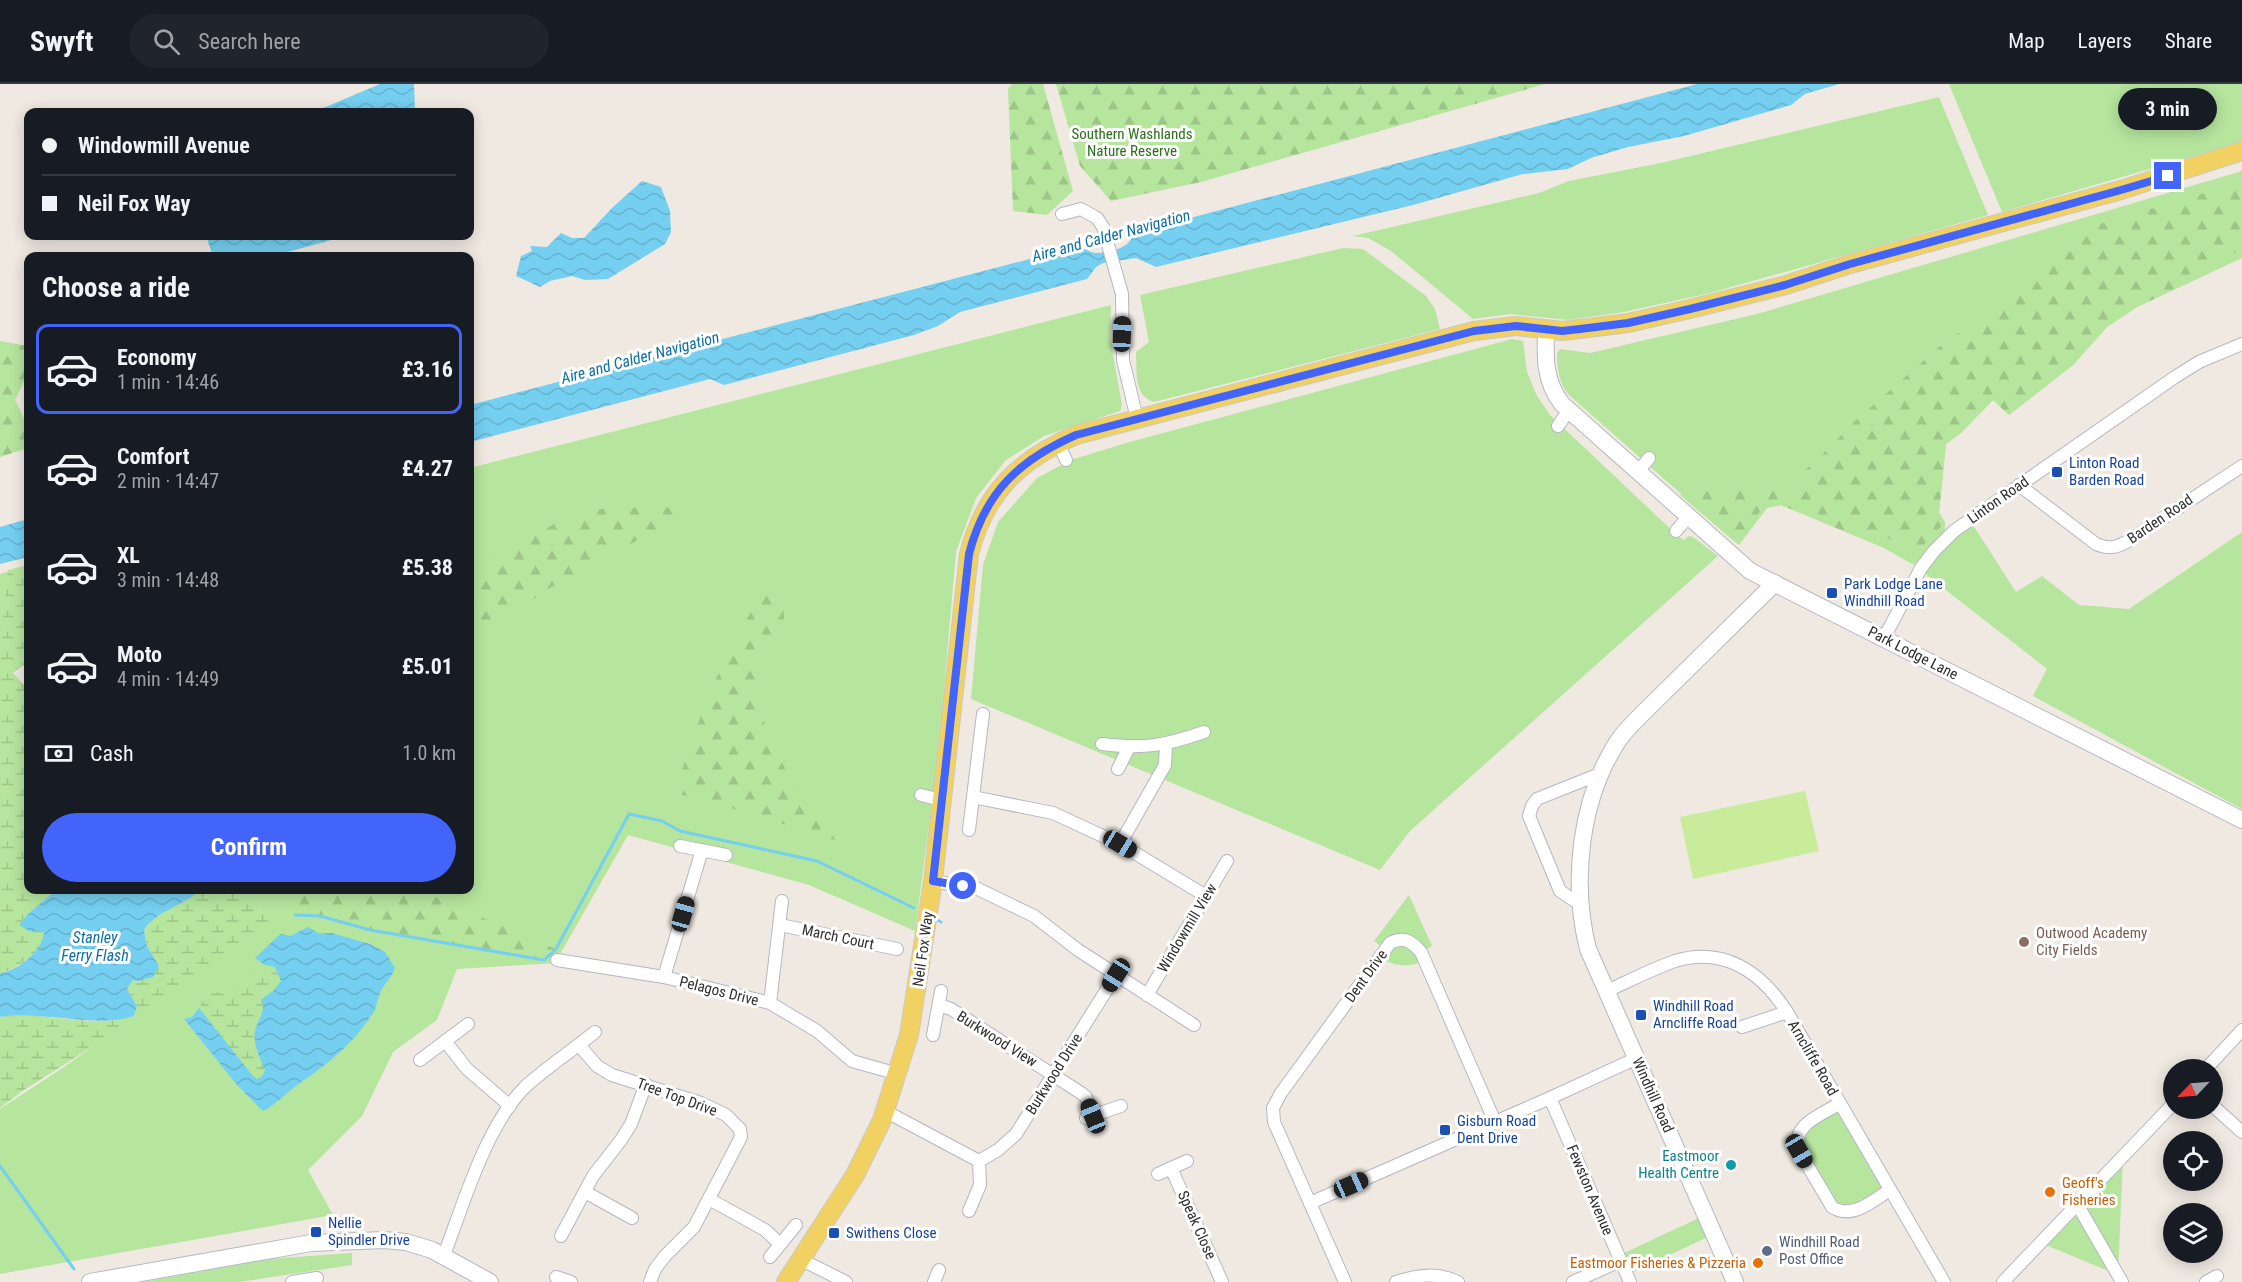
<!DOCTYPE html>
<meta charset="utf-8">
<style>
:root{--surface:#171b24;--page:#20242c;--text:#f1f3f6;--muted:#9ea1a6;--line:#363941;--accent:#4264fb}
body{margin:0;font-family:"Roboto Condensed",sans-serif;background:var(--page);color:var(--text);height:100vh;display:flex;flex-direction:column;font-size:22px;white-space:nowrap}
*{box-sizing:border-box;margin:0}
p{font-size:20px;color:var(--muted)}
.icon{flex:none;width:33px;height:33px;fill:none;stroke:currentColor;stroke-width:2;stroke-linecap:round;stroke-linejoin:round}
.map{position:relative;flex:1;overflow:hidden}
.sheet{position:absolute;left:24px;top:168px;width:450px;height:642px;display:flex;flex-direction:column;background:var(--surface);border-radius:12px;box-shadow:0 3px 15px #0003}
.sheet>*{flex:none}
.guide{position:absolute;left:24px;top:24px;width:450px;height:132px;border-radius:12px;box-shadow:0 3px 15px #0003;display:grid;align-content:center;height:132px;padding:0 18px;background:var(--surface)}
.needle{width:39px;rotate:245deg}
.tools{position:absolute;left:2163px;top:975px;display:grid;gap:12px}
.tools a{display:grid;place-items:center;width:60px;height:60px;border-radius:50%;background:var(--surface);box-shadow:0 3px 15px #0003;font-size:30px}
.end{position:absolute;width:27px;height:27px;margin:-14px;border:8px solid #4264fb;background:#fff;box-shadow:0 0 0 3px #fff}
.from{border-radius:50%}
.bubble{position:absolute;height:42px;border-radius:21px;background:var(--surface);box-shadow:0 3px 15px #0003;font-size:20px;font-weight:700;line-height:42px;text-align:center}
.car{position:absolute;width:18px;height:36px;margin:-18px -9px;border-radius:8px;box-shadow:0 0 4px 2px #0007;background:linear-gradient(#222 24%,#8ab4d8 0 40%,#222 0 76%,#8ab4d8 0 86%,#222 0)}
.guide b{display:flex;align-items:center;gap:21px;height:57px;font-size:22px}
.guide b+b{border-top:2px solid var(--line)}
.guide i{width:15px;height:15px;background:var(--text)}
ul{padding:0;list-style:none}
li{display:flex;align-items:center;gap:18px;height:90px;margin:0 12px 9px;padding:0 6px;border:3px solid transparent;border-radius:12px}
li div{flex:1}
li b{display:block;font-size:22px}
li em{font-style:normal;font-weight:700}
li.active{border-color:var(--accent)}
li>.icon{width:54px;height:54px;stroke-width:1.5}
h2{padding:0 18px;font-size:27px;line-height:72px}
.pay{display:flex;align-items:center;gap:15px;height:66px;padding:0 18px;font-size:22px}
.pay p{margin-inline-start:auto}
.action{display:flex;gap:12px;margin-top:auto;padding:12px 18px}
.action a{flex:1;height:69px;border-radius:36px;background:var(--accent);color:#fff;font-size:24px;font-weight:700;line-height:69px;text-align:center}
header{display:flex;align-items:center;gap:36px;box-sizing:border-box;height:84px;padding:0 30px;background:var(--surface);border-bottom:2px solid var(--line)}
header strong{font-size:28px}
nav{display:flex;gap:33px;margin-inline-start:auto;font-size:21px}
.search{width:420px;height:54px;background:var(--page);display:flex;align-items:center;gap:15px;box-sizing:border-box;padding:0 21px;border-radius:33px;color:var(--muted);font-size:22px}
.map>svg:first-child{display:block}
.grass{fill:#b6e59e}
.forest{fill:url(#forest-firs)}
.wetland{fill:url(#wetland-marsh)}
.pitch{fill:#c9ec9a}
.water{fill:url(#water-waves)}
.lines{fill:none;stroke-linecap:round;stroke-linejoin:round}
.stream{stroke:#75cff0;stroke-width:3}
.street-casing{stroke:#b4b7c1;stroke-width:14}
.secondary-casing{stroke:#b4b7c1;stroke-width:18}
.primary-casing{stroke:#c9c9c9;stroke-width:20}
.street{stroke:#fff;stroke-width:12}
.secondary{stroke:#fff;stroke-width:16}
.primary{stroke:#f2d163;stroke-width:18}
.route{stroke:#4264fb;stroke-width:8}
.transit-dot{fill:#1a4fb4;stroke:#fff;stroke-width:2}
.education-dot{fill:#8d6e63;stroke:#fff;stroke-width:2}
.culture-dot{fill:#0f9aa8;stroke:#fff;stroke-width:2}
.food-dot{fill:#e8710a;stroke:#fff;stroke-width:2}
.service-dot{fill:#5c6f8a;stroke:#fff;stroke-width:2}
.labels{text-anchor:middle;stroke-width:6;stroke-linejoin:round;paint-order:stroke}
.park-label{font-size:15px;fill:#2c6e1b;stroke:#fff}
.transit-label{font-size:15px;fill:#164399;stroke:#fff;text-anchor:start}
.street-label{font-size:15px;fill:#2e2e2e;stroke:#fff}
.education-label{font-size:15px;fill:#785e54;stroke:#fff;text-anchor:start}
.culture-label{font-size:15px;fill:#0d838f;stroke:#fff;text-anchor:end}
.food-label{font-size:15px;fill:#c56008;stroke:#fff;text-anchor:start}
.service-label{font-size:15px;fill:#4e5e75;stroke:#fff;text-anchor:start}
.water-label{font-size:16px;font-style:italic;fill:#0d6fa3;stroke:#fff}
</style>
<header>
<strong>Swyft</strong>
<div class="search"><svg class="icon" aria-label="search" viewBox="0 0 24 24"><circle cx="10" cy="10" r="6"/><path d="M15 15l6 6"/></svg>Search here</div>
<nav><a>Map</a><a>Layers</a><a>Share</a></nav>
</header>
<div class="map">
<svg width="2242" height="1198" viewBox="0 0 2242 1198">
<defs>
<pattern id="forest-firs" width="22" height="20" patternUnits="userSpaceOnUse" patternTransform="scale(1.5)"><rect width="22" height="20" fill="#b6e59e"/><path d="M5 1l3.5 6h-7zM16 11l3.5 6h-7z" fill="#9dc588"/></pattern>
<pattern id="wetland-marsh" width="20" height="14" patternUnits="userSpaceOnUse" patternTransform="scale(1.5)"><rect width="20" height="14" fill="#b6e59e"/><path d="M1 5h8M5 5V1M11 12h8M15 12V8" fill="none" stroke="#9dc588"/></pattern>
<pattern id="water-waves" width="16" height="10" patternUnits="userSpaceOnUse" patternTransform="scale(1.5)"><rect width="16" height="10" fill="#75cff0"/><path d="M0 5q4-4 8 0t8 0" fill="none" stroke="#66b2ce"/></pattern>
</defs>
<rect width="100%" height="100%" fill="#efe9e1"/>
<g class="grass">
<polygon points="1949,0 2242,0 2242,58 2002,128"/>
<polygon points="1939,13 1988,131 1710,209 1624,228 1568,236 1510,230 1473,235 1391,167 1368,154 1353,152 1539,109 1569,97 1661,79"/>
<path d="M2242 87V174L2137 223 2107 243 2073 281 2009 331 1993 316 1961 349 1946 360 1939 429 1945 438V446L1914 481 1882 463 1781 421 1767 424 1739 461 1569 311C1559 299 1557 285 1557 269L1560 265 1590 269 1757 230Z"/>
<path d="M1343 164 1363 165 1426 212 1435 225 1440 245 1154 318C1133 312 1137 286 1136 268L1149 258 1140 211Z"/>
<polygon points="1111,221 1110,254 1122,321 1120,327 1044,352 1006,376 976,414 956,468 938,673 915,847 809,801 628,751 555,879 457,885 437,936 393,968 362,1032 308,1086 333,1131 0,1190 0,1025 64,983 271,836 247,806 470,806 470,384"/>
<polygon points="1512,255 1523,257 1527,288 1537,312 1550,331 1679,453 1684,456 1688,452 1693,453 1718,472 1410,747 1380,786 971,615 983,481 998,438 1037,394 1071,376 1126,359"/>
<path d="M1973 441 2016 508 2042 492 2079 521 2129 525 2242 448V725L2033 612 2047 585 1924 489C1938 470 1953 454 1973 441Z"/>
<polygon points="28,481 28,496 10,486 0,567 0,490 10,487 8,486"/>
<path d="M1409 811 1432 862 1422 868 1426 876C1409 884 1395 883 1379 873L1385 865 1374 857Z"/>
<polygon points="1839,1020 1890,1106 1854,1127 1836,1126 1799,1067 1798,1049"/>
<polygon points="2123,1073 2118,1191 2041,1159"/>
<polygon points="1701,1133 1710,1152 1629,1190 1620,1171"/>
<polygon points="352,1169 352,1181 239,1198 144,1198 268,1175"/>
</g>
<g class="forest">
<polygon points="1012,0 1043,0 1073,107 1047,131 1013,127 1008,5"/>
<polygon points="1056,0 1545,0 1201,98 1111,117 1080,82"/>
<polygon points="2242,98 2242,165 2233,170 2195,179 2201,193 2137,223 2107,243 2073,281 2009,331 1993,316 1961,349 1946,360 1939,429 1945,438 1915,470 1886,453 1882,463 1781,421 1762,425 1735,458 1680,411 1729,405 1785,406 1800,400 1795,392 1812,381 1854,338 1938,264 2011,210 2030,200 2094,146 2096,141"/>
<polygon points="0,257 28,262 28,289 15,316 28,343 28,364 0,373"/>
<polygon points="674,423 680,433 546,506 470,563 470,494 491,475 565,434 579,429 607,424"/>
<path d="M767 502 783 512 784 534 775 556 759 578 755 590 754 616 787 689 825 741 845 759C788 743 732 722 674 709L708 611 743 541Z"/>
<polygon points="302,806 419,806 556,865 548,874 537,876 370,846 320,832 295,831"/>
</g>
<g class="wetland">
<path d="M21 485 28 494V580H25L13 589 28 605V806H56L28 830 29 847H45C43 868 20 883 2 889H0V567L8 486Z"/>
<path d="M200 806H247L271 836 267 846 179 908 24 1006 0 1024V933C43 926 94 946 133 932L137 922 127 905 133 896 159 882 147 862 144 846 155 832Z"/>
<path d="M265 881 275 883 281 897 274 906 264 913 263 932 256 944 255 951 265 986 262 992 257 995 230 966 199 924 206 911 210 908C229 912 250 891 265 881Z"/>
</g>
<polygon class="pitch" points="1805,707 1819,767 1693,795 1680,733"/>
<g class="water">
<polygon points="380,0 414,0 415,28 314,28"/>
<path d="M1697 0H1839L1805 10 1791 21 1684 52 1628 63 1591 74 1568 85 1523 90 1413 121 1156 183 1136 174 1103 179 1096 183 1087 195 960 228 938 242 914 251 724 301 710 295 470 358V321L1076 163C1084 163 1091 170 1099 169 1107 168 1120 166 1127 160 1132 155 1134 150 1141 147Z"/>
<polygon points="642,97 661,103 670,127 671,148 665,160 608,195 585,196 572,192 550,197 540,203 516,192 521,172 532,167 530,162 547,163 561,149 572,154 584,154 612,124"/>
<polygon points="206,152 346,152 284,169 281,172 213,172"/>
<polygon points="28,435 28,473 0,480 0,443"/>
<path d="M56 806H200C184 822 157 826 144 846L147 862 159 882 153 893 139 897 133 896 127 905 137 922 134 932C96 945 42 926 0 933V889C18 887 44 866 44 847H29L19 841 28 830Z"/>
<path d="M308 843 318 849H332L370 860 385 868 395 884C392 893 385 899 381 907 377 914 377 923 373 929 355 958 327 981 300 999 287 1008 277 1020 263 1027L237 1001 184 935 192 933 199 924 253 992 257 995 262 992 265 986C260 974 251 957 256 943 260 933 265 927 262 915L274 906 281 897 275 883 265 881 255 874 278 852 281 850 290 852Z"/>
</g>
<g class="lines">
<g class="stream">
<polyline points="295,831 320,832 370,846 544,876 556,865 629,730 662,737 680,747 817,777 914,824"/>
<polyline points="937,836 941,838"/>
<polyline points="0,1082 74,1185"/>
</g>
<defs>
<g id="street">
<polyline points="1062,130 1081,125 1097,134 1103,143 1122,210 1123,276 1137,335"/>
<polyline points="1558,342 1569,326"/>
<polyline points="1058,359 1066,376"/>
<polyline points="1638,388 1649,374"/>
<path d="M2019 401 2096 460C2110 466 2118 463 2130 456L2242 382"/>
<polyline points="1676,447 1688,433"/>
<polyline points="1884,554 1921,484 1934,467 1954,447 2175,293 2199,278 2242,260"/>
<path d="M1102 660C1144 665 1164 662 1204 648"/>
<polyline points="1118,685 1129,663"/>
<polyline points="921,711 941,716"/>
<polyline points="973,713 1053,729 1120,760 1206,812"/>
<polyline points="969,746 983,630"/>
<polyline points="1120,760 1165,681 1166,661"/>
<polyline points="680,762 726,771"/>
<polyline points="933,797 978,805 1034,832 1078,866 1194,941"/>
<polyline points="1581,821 1560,807 1529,732 1532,722 1537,715 1602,689"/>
<polyline points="780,841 897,865"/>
<polyline points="557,876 664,893 770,919 817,947 852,977 898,990"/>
<polyline points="664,893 702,766"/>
<path d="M1607 907C1629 897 1652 885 1675 877 1725 862 1762 889 1787 928L1944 1198"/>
<polyline points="1147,911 1227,777"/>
<polyline points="770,919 782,817"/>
<polyline points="939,921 951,925 1081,1009 1086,1013 1093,1032"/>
<polyline points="1742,943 1787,928"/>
<polyline points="933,951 941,907"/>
<polyline points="445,957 467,985 510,1022"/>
<polyline points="579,961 597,982 612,991 701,1019 726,1031 740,1045 741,1053 694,1143 665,1172 655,1185 650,1198"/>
<polyline points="420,976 468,940"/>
<polyline points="2205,986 2242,946"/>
<polyline points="1550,1014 1630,1198"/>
<path d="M1839 1020C1821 1031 1790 1041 1799 1067L1832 1123C1852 1136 1872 1117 1890 1106"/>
<polyline points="2212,1021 2242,1048"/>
<polyline points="885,1027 979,1077 980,1101 969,1127"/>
<polyline points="1086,1034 1121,1022"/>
<polyline points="979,1077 998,1066 1016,1050 1116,891"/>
<polyline points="1171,1084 1222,1198"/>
<polyline points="1158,1090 1187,1077"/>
<polyline points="585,1108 632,1134"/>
<polyline points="709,1115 765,1146 779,1159"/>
<polyline points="1310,1119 1550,1014 1637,974"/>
<polyline points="2077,1120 2122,1198"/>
<polyline points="561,1152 593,1092 621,1056 631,1040 646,1000"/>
<path d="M444 1171C464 1119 486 1041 526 1002 547 983 573 966 595 948"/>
<polyline points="770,1173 796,1141"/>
<polyline points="800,1175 846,1198"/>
<polyline points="556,1193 571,1198"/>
<polyline points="292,1198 317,1194"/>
<polyline points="934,1198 939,1186"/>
<path d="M1345 1198 1274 1038 1273 1024 1281 1009 1390 859C1404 852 1411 857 1421 868L1495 1038"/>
<path d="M1396 1198C1418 1191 1437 1188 1458 1198"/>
<polyline points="1573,1198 1620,1177"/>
<polyline points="2003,1198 2174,1019"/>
<polyline points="2206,1198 2217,1192"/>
</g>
<g id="secondary">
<path d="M1546 245C1545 273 1544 297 1562 320L1750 487 2242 736"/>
<polyline points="90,1198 311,1159 384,1156 406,1158 432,1166 490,1198"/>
<path d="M1735 1198 1588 865C1571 798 1580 715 1618 657 1624 648 1632 640 1639 633L1775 499"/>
</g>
<path id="primary" d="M786 1198 855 1091 882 1036 909 951 933 797 969 470C985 408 1019 376 1076 351L1474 247 1516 242 1562 247 1580 245 1628 239 1690 225 1786 201 1850 180 2121 106 2242 67"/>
</defs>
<use href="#street" class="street-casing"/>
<use href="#secondary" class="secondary-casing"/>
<use href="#primary" class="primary-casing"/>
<use href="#street" class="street"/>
<use href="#secondary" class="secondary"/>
<use href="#primary" class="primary"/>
</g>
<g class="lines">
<path class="route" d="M963 802 933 797 969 470C985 408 1019 376 1076 351L1474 247 1516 242 1562 247 1580 245 1628 239 1690 225 1785 201 1850 180 2121 106 2168 92"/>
</g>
<g class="transit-dot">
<rect x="2051" y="382" width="12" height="12" rx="3"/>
<rect x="1826" y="503" width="12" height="12" rx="3"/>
<rect x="1635" y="925" width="12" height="12" rx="3"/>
<rect x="1439" y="1040" width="12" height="12" rx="3"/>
<rect x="310" y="1142" width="12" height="12" rx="3"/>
<rect x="828" y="1143" width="12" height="12" rx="3"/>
</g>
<circle class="education-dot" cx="2024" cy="858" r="6"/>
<circle class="culture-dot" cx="1731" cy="1081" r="6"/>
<g class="food-dot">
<circle cx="2050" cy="1108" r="6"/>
<circle cx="1758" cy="1179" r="6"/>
</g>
<circle class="service-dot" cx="1767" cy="1167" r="6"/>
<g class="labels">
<g class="park-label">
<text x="1132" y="55">Southern Washlands<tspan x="1132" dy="17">Nature Reserve</tspan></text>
</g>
<g class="transit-label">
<text x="2069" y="384">Linton Road<tspan x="2069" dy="17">Barden Road</tspan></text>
<text x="1844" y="505">Park Lodge Lane<tspan x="1844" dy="17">Windhill Road</tspan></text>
<text x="1653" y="927">Windhill Road<tspan x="1653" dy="17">Arncliffe Road</tspan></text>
<text x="1457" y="1042">Gisburn Road<tspan x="1457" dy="17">Dent Drive</tspan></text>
<text x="328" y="1144">Nellie<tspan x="328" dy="17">Spindler Drive</tspan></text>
<text x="846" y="1154">Swithens Close</text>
</g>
<g class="street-label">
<text transform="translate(1998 416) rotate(-35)" y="5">Linton Road</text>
<text transform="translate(2160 435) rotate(-34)" y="5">Barden Road</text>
<text transform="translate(1913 569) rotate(27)" y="5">Park Lodge Lane</text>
<text transform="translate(1187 844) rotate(-59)" y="5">Windowmill View</text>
<text transform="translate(838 853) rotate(12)" y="5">March Court</text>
<text transform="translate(923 865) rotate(-82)" y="5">Neil Fox Way</text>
<text transform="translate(1366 892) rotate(-54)" y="5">Dent Drive</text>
<text transform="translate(719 907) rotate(14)" y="5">Pelagos Drive</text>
<text transform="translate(997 955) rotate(32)" y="5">Burkwood View</text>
<text transform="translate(1813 974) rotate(60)" y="5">Arncliffe Road</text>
<text transform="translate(1054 990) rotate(-58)" y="5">Burkwood Drive</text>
<text transform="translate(1653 1011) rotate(66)" y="5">Windhill Road</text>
<text transform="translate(677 1013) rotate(20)" y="5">Tree Top Drive</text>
<text transform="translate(1590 1106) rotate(67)" y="5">Fewston Avenue</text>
<text transform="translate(1197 1141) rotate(66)" y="5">Speak Close</text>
</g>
<g class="education-label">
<text x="2036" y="854">Outwood Academy<tspan x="2036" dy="17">City Fields</tspan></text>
</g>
<g class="culture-label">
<text x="1719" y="1077">Eastmoor<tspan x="1719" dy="17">Health Centre</tspan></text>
</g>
<g class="food-label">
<text x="2062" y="1104">Geoff's<tspan x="2062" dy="17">Fisheries</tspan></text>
<text x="1746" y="1184" text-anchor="end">Eastmoor Fisheries &amp; Pizzeria</text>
</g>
<g class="service-label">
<text x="1779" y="1163">Windhill Road<tspan x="1779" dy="17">Post Office</tspan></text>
</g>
<g class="water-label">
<text transform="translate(1111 151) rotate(-15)" y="6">Aire and Calder Navigation</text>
<text transform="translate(640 273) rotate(-15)" y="6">Aire and Calder Navigation</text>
<text x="95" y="859">Stanley<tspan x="95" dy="18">Ferry Flash</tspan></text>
</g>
</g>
</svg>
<div class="tools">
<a><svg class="needle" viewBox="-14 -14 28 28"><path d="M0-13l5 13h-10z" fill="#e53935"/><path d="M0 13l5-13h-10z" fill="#9ea1a6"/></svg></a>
<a><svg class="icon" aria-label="locate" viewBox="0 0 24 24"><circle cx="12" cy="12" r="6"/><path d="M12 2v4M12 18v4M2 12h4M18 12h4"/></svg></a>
<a><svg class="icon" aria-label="layers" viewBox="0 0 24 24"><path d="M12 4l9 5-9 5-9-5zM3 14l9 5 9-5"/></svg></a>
</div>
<i class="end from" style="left:963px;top:802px"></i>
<i class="end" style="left:2168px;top:92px"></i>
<div class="bubble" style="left:2118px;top:4px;width:99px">3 min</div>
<i class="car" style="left:1122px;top:250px;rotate:2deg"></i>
<i class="car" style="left:1120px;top:760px;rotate:121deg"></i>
<i class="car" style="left:683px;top:830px;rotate:16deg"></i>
<i class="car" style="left:1116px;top:891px;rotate:212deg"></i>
<i class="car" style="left:1093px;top:1032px;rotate:338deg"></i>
<i class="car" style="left:1799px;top:1067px;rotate:150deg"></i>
<i class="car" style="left:1351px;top:1101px;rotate:66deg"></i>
<div class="guide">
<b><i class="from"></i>Windowmill Avenue</b>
<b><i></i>Neil Fox Way</b>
</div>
<section class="sheet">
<h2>Choose a ride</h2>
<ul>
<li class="active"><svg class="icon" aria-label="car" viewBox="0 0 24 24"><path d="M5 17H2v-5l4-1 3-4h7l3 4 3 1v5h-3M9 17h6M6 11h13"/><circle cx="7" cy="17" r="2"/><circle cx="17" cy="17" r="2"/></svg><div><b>Economy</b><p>1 min · 14:46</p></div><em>£3.16</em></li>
<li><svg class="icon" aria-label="car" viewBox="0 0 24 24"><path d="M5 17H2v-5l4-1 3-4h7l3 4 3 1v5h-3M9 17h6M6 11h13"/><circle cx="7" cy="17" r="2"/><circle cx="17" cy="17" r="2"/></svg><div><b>Comfort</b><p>2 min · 14:47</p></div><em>£4.27</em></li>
<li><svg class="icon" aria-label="car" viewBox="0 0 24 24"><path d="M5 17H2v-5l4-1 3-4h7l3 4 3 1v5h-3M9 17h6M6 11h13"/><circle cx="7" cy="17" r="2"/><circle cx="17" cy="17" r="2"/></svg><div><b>XL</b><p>3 min · 14:48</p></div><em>£5.38</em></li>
<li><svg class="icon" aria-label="car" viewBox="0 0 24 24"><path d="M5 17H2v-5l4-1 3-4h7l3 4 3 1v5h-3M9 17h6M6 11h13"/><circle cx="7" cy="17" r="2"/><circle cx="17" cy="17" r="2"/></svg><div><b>Moto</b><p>4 min · 14:49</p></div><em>£5.01</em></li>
</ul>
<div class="pay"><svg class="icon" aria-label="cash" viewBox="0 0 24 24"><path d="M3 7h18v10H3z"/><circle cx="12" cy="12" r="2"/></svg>Cash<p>1.0 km</p></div>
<div class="action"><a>Confirm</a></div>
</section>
</div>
